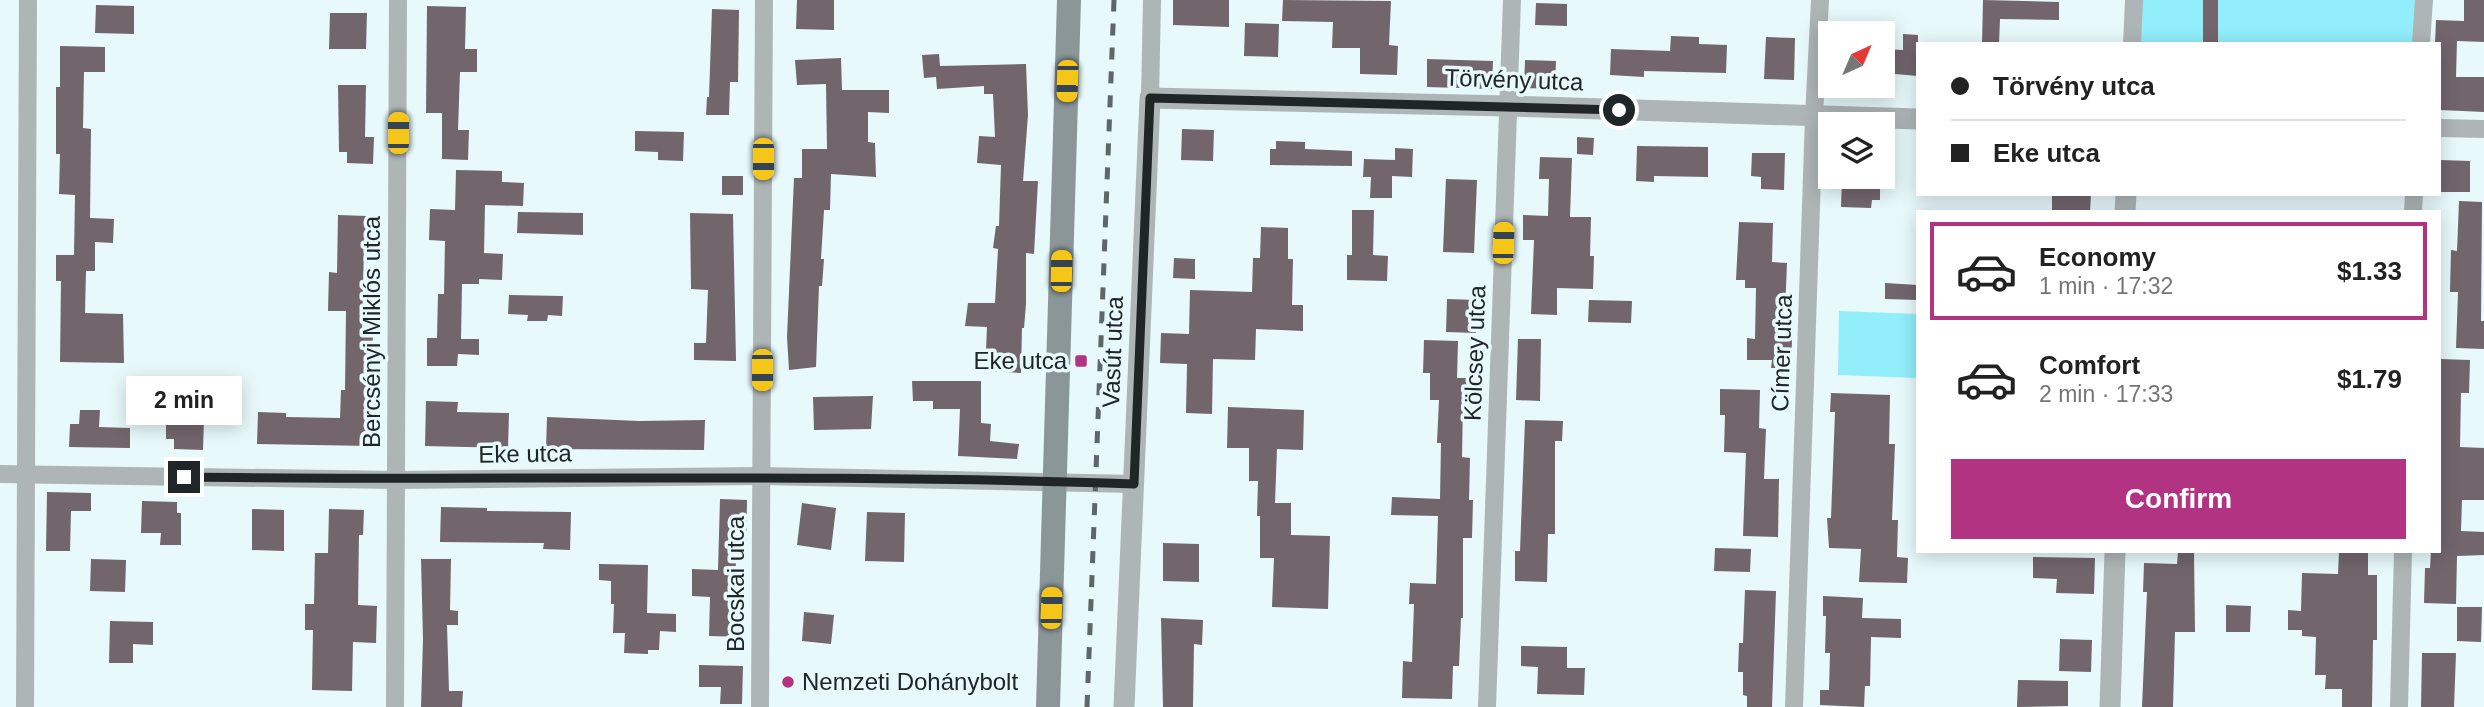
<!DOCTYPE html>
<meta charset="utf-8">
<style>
:root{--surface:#fff;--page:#f6f6f6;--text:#222;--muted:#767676;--line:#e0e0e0;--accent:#b13381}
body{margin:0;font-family:Helvetica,sans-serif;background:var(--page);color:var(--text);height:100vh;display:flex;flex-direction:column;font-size:26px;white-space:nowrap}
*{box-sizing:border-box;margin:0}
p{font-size:23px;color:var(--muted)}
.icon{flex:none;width:38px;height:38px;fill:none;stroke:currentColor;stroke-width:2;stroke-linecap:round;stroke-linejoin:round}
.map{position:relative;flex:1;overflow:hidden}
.drawer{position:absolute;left:1916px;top:210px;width:525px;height:343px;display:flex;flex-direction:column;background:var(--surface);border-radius:0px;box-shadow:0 4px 18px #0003}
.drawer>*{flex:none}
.top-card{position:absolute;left:1916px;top:42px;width:525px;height:154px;border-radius:0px;box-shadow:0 4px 18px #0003;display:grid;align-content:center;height:154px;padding:0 35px;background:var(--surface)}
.needle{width:46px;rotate:44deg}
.fabs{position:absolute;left:1818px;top:21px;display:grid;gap:14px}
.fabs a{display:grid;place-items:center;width:77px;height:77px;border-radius:0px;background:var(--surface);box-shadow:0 4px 18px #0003;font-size:35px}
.end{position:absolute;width:32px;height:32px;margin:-16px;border:9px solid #202627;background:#fff;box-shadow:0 0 0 4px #fff}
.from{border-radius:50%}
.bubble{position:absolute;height:49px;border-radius:0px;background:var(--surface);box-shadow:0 4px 18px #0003;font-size:23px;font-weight:700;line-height:49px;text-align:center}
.car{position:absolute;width:21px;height:42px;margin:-21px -10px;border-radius:9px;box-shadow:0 0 5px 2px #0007;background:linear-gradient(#f5c518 24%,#345 0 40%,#f5c518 0 76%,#345 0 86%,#f5c518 0)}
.top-card b{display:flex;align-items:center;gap:24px;height:66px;font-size:26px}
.top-card b+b{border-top:2px solid var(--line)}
.top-card i{width:18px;height:18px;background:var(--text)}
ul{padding:12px 0 0;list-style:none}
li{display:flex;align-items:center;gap:21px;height:98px;margin:0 14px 10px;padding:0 21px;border:4px solid transparent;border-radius:0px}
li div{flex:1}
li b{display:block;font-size:26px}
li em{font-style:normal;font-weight:700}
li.current{border-color:var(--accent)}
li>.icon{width:63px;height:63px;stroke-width:1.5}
.action{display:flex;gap:14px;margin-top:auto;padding:14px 35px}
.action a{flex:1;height:80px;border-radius:0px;background:var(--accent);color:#fff;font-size:28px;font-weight:700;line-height:80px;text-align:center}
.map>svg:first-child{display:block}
.green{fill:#91eefa}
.building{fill:#72656c}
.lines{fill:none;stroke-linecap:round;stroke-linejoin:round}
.minor{stroke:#aeb5b6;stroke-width:18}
.tertiary{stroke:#aeb5b6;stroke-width:21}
.secondary{stroke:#8b9698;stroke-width:24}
.rail{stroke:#5d6768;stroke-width:5;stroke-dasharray:12 12;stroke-linecap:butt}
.route{stroke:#202627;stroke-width:9}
.poi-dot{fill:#b13381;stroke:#e7f9fb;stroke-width:2.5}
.labels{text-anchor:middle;stroke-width:7;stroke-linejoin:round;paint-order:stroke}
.street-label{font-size:24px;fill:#202627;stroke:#e7f9fb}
.poi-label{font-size:24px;fill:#202627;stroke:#e7f9fb;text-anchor:end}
</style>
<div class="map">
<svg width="2484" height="707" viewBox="0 0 2484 707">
<rect width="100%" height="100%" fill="#e7f9fb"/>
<g class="green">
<polygon points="2134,0 2424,0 2421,44 2132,44"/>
<polygon points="1839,311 1918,314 1918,378 1838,375"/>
</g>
<g class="building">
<polygon points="797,0 834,0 834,30 796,29"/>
<polygon points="1173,0 1229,0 1229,27 1173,25"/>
<polygon points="1283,0 1391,1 1389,45 1398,46 1397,75 1360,74 1360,48 1332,48 1333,22 1282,21"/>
<polygon points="1983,0 2059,2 2059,20 2000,19 1999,44 1982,44"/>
<rect x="2203" y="0" width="15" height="44"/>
<polygon points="2464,0 2484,0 2484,42 2457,41 2456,77 2484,77 2484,112 2440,110 2440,44 2435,44 2436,20 2464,21"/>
<polygon points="1536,3 1567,4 1567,26 1535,25"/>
<polygon points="96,5 134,6 134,34 95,33"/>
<polygon points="427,6 466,7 465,49 477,49 477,72 460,72 458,130 469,130 468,160 442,159 442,113 426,113"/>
<polygon points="712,9 739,10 738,82 730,82 729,115 706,115 707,97 709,97"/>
<polygon points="330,13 367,13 366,49 329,49"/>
<polygon points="1245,23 1279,24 1278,57 1244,56"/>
<polygon points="1903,34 1918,35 1918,76 1883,73 1883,49 1903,50"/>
<polygon points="1671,36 1699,37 1699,44 1727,45 1726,73 1644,71 1644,77 1610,75 1611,49 1670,51"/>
<polygon points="1766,37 1795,38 1794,80 1764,79"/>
<polygon points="60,46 105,47 105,72 84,72 83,128 91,129 90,218 114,219 113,243 95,242 95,271 86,271 85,313 123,314 124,363 60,362 61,281 56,281 56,255 74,255 75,195 59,194 60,154 56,154 56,87 60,87"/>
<polygon points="939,54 940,66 1026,64 1028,115 1023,181 1038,181 1034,254 1026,253 1026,304 1024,328 1022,328 1021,373 985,371 987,327 965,326 968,303 995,303 998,249 993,248 996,226 999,226 1001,165 977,163 979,136 995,137 993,94 984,94 984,86 937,89 936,77 924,78 922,55"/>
<polygon points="841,58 842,90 889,90 889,113 868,112 868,142 875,143 876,177 831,174 830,210 824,210 821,259 824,259 822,286 819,286 816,367 789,370 787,337 794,178 802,178 802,149 827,149 826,84 797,85 795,60"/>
<polygon points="1427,59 1493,61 1492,89 1427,87"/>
<polygon points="1525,60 1556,61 1555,89 1524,88"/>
<polygon points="338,85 366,85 365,137 374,137 373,164 347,163 347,152 339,152"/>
<polygon points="1182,129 1214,130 1213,161 1181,160"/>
<polygon points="635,131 684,132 683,161 658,160 658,152 635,151"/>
<polygon points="1577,137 1594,138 1593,155 1577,154"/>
<polygon points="1276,141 1305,142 1305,149 1352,151 1352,166 1270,165 1270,149 1276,149"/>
<polygon points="1637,146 1708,147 1708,177 1654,176 1654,182 1636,181"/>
<polygon points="1395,148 1413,149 1412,177 1392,176 1392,198 1370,198 1371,177 1363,177 1364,159 1395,160"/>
<polygon points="1752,153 1785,153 1784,190 1761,189 1761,177 1751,176"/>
<polygon points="1540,157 1572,158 1570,217 1591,217 1590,256 1594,256 1593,289 1557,288 1557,315 1531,314 1534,240 1523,240 1523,215 1548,216 1549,179 1539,179"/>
<polygon points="2440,160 2470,161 2470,192 2440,192"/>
<polygon points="456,170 502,171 502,182 524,183 523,206 485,205 484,253 503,254 502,280 479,279 479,284 462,284 461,339 479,339 479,355 458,354 457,366 427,366 427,338 437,338 438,294 444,294 445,241 429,240 430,209 455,210"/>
<rect x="722" y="176" width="21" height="19"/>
<polygon points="1842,177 1880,177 1880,200 1872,200 1871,208 1841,207"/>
<polygon points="1446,179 1477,180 1474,253 1443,252"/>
<polygon points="2052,194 2091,194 2090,212 2052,212"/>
<polygon points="2459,201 2482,202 2481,321 2484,321 2484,349 2456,348 2458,292 2450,292 2451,250 2457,251"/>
<polygon points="1352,210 1374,210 1373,255 1388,256 1387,281 1347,280 1347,255 1352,255"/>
<polygon points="518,212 583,213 583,235 517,233"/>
<polygon points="690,213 733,214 736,361 694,360 694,343 706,343 708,290 691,289"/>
<polygon points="338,215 367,216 367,247 364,247 362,330 373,331 370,446 257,444 258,412 286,413 286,417 340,418 341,390 345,390 346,311 328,311 329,272 337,273"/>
<polygon points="1739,222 1773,223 1772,262 1787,263 1784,339 1792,340 1791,368 1771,368 1772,360 1747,360 1747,338 1755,339 1756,288 1745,288 1745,280 1736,280"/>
<polygon points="1261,227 1288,228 1288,259 1293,259 1292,305 1303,305 1303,331 1256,329 1255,360 1213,359 1212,414 1186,413 1187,364 1160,363 1161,333 1189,334 1190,290 1252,292 1253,258 1260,258"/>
<polygon points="1174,258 1195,259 1195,279 1173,278"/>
<polygon points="1885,283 1918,285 1918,300 1885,299"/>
<polygon points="509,295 563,296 562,316 548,315 547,321 527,321 528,315 508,314"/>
<polygon points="1447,299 1477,300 1476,333 1446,332"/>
<polygon points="1589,300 1632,301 1631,323 1588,322"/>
<polygon points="1518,339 1541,339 1540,401 1516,400"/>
<polygon points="1424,340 1458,341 1457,378 1475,378 1475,401 1463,401 1462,457 1470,458 1469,500 1473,500 1472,538 1463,538 1463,618 1461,618 1459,666 1453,666 1452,699 1402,698 1403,661 1412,662 1414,604 1409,604 1410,583 1436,584 1438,516 1391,515 1392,497 1440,499 1441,443 1437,443 1439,400 1430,400 1430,373 1423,373"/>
<polygon points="2440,359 2470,360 2469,393 2461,393 2460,447 2484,448 2484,500 2462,500 2461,531 2484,532 2484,555 2457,556 2456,604 2424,603 2425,568 2430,568 2431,551 2440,551"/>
<polygon points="912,381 981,381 981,423 991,424 990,441 1019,444 1017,459 958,456 960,409 933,409 933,401 913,401"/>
<polygon points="1720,389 1760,390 1759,428 1766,429 1764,479 1779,479 1778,537 1743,536 1746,453 1724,452 1725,415 1720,415"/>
<polygon points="1831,393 1890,395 1889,444 1895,444 1892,520 1898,520 1897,557 1908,558 1907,583 1859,582 1861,549 1829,548 1827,518 1831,518 1835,412 1830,412"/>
<polygon points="873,396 871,429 814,430 813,397"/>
<polygon points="426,401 458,402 457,412 509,413 508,448 425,446"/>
<polygon points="1228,407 1304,410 1303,450 1277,449 1275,503 1291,503 1291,535 1330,536 1328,609 1272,607 1274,558 1260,558 1260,516 1257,516 1258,481 1249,481 1249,448 1227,448"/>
<polygon points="80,410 100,410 99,427 130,428 130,448 69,447 70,424 79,424"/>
<polygon points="166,417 204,418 203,450 174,449 174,439 166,439"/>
<polygon points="547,417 639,421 705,420 704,450 546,449"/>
<polygon points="1525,420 1563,421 1562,441 1555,441 1555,534 1548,534 1547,582 1515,581 1515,551 1520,551"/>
<polygon points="47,492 91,493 91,511 71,511 70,551 46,551"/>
<polygon points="720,499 747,500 746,554 736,554 735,614 745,614 745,637 709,636 710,597 692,596 692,569 718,570"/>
<polygon points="142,501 177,502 177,513 181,513 181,545 160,545 161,533 141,533"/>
<polygon points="802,503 836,508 831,550 797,545"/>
<polygon points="441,507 487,508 487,511 571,512 570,550 543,549 544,543 440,542"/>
<polygon points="252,509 284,510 284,551 252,550"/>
<polygon points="329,509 364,510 363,535 359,535 358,605 377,606 376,643 353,642 352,691 312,690 313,630 305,630 305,604 314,604 315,553 328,553"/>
<polygon points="867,512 905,513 904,562 865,561"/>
<polygon points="1163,543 1199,544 1199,582 1163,581"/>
<polygon points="1715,548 1751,549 1750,572 1714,571"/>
<polygon points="2178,551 2194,551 2195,632 2175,632 2173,707 2142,707 2147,592 2143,592 2144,563 2177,564"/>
<polygon points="2339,551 2368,551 2368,575 2377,575 2377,640 2373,640 2372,707 2342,707 2342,689 2325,689 2326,675 2315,675 2316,637 2302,636 2302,630 2288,630 2288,610 2301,611 2302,573 2338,574"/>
<polygon points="2033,557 2095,558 2094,594 2056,593 2057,579 2033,578"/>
<polygon points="91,559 126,560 125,592 90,591"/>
<polygon points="421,559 451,559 450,610 458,611 458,625 447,625 449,691 463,691 462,707 421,707 423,639"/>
<polygon points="599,564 648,565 647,613 676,614 676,632 660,631 659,650 648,650 648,654 624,653 625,633 613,633 614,604 611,604 611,581 599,580"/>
<polygon points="1745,590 1776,591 1772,707 1747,707 1747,696 1743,695 1743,672 1738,672 1739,643 1743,643"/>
<polygon points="1823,596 1863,598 1862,618 1901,619 1901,638 1871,637 1870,686 1865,686 1864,707 1820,705 1820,690 1829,690 1830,653 1825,653 1826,616 1823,616"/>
<polygon points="2226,605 2251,606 2250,632 2226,632"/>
<polygon points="2457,607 2482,607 2481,642 2457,641"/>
<polygon points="804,612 834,615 831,644 802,641"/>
<polygon points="1161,618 1203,620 1202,645 1194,644 1193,707 1163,707"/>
<polygon points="110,621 153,622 153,645 133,644 133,663 109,663"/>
<polygon points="2060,639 2092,640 2091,672 2059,671"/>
<polygon points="1521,646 1567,647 1567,668 1585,668 1584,695 1537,694 1538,667 1521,666"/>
<polygon points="2422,653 2456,653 2454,707 2421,707"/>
<polygon points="699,665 743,666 742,704 720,704 721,687 699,687"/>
<polygon points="2018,680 2068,681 2068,706 2017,707"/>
</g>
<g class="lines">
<g class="minor">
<polyline points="2132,44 2134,0"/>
<polyline points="2421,44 2424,0"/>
<polyline points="1150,98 1152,0"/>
<polyline points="2440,128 2484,129"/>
<polyline points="2413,212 2414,194"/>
<polyline points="0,474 396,480 761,476 1134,484"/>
<polyline points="25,707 28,0"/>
<polyline points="395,707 398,0"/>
<polyline points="760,707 764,0"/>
<polyline points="1487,707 1512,0"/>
<polyline points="1794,707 1814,117 1820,0"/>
<polyline points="2399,707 2403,551"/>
</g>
<g class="tertiary">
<polyline points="2125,212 2126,194"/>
<polyline points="1124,707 1150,98 1508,106 1918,119"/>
<polyline points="2110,707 2115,551"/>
</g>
<polyline class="secondary" points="1048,707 1069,0"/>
<polyline class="rail" points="1087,707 1114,0"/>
</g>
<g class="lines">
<path class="route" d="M184 477C501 481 817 473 1134 484L1150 98 1619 110"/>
</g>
<g class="poi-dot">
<rect x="1074" y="354" width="14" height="14" rx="3.5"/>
<circle cx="788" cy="682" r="7"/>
</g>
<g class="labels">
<g class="street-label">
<text transform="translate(1514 80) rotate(2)" y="8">Törvény utca</text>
<text transform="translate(372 332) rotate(-90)" y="8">Bercsényi Miklós utca</text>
<text transform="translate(1113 352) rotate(-88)" y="8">Vasút utca</text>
<text transform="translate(1475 353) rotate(-88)" y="8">Kölcsey utca</text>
<text transform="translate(1782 353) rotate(-88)" y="8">Címer utca</text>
<text transform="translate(525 454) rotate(-1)" y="8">Eke utca</text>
<text transform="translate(736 584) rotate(-90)" y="8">Bocskai utca</text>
</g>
<g class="poi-label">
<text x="1067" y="369">Eke utca</text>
<text x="802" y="690" text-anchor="start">Nemzeti Dohánybolt</text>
</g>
</g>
</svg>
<div class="fabs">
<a><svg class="needle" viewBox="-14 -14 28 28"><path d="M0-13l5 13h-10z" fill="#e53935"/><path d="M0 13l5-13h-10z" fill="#767676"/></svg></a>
<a><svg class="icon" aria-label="layers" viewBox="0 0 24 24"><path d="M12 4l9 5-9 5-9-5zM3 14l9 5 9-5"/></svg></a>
</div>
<i class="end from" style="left:1619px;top:110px"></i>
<i class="end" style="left:184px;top:477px"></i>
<div class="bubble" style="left:126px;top:376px;width:116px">2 min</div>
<i class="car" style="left:1067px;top:81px;rotate:182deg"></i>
<i class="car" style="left:398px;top:133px;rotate:0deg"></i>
<i class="car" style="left:763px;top:159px;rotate:180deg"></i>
<i class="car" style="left:1503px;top:243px;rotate:2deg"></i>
<i class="car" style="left:1061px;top:271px;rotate:1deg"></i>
<i class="car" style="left:762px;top:370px;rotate:180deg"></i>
<i class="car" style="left:1051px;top:608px;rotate:2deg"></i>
<div class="top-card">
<b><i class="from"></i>Törvény utca</b>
<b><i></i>Eke utca</b>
</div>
<section class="drawer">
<ul>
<li class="current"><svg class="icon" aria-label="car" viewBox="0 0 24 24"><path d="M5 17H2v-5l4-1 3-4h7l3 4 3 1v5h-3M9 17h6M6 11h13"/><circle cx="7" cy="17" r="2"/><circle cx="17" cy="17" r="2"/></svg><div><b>Economy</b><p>1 min · 17:32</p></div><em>$1.33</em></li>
<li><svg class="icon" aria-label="car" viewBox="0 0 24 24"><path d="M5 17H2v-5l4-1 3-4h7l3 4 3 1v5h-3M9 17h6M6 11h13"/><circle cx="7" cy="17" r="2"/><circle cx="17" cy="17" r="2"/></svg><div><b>Comfort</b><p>2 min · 17:33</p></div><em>$1.79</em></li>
</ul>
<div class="action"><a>Confirm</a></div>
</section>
</div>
